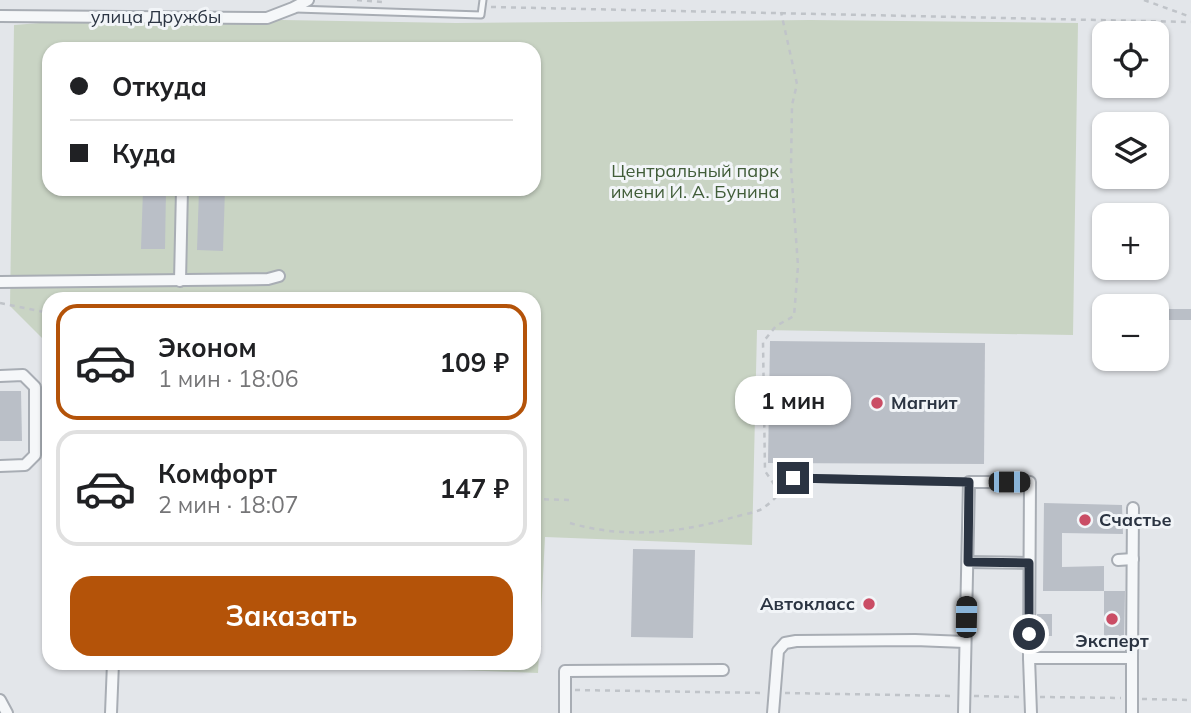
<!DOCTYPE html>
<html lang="ru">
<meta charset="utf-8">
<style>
:root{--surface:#fff;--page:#f6f6f6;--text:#202124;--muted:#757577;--line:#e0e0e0;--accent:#b45309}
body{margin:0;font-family:Mulish,sans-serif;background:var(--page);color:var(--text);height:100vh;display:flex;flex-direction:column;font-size:26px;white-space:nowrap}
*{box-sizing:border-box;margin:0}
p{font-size:23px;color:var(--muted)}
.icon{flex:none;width:38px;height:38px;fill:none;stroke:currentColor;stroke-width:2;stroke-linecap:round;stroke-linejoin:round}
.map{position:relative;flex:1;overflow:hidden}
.drawer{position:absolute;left:42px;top:292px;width:499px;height:378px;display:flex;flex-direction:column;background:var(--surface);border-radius:21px;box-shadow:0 2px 5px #0004}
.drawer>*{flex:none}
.banner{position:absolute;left:42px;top:42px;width:499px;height:154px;border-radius:21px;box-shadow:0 2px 5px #0004;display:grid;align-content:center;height:154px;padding:0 28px;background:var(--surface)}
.controls{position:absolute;left:1092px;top:21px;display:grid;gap:14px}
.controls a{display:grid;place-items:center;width:77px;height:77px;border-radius:14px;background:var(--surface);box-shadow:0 2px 5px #0004;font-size:35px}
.end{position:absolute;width:32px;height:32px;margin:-16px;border:9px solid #2b3442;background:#fff;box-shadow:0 0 0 4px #fff}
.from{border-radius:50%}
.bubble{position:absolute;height:49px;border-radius:21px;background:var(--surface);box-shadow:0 2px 5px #0004;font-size:23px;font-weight:700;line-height:49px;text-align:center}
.car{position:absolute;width:21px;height:42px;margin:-21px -10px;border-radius:9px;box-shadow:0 0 5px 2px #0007;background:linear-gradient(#222 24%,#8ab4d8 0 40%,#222 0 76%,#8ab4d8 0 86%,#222 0)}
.banner b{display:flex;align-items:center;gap:24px;height:66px;font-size:26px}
.banner b+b{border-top:2px solid var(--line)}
.banner i{width:18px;height:18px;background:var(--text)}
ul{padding:12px 0 0;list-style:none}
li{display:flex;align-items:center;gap:21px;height:116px;margin:0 14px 10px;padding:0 14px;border:4px solid var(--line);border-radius:21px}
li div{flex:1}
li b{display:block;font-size:26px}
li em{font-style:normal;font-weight:700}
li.on{border-color:var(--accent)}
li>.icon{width:63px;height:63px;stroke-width:1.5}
.button{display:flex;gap:14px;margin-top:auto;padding:14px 28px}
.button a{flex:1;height:80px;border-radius:21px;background:var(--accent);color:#fff;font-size:28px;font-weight:700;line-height:80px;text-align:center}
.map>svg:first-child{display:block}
.green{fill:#c9d4c4;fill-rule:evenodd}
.building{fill:#babfc7}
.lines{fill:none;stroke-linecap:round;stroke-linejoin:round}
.lane-casing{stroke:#a8adb4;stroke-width:9}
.street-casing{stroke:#a8adb4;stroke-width:14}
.path{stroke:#c0c4c9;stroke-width:2.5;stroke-dasharray:5 5;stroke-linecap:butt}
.lane{stroke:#f5f7f9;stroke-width:5}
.street{stroke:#f5f7f9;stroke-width:10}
.route{stroke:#2b3442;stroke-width:9}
.poi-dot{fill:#ca4d65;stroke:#f2f5f8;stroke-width:2.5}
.labels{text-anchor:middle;stroke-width:6;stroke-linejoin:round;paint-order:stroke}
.street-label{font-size:18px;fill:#2b3442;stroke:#f2f5f8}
.park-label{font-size:18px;fill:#415d39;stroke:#f2f5f8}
.poi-label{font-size:18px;font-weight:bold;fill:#2b3442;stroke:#f2f5f8;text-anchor:start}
</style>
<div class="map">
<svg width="1191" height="713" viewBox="0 0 1191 713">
<rect width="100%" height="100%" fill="#e3e6ea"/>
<path class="green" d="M118 17 456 23 810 20 1078 23 1073 335 757 330 752 545 545 537 538 673 281 663H534V299H49V509H47L46 342 10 306 14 25ZM49 49H534V189H49Z"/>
<g class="building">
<polygon points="143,189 166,189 165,249 141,249"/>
<polygon points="199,189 225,189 223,251 197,250"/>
<rect x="1161" y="309" width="30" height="11"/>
<polygon points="770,341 985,343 984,464 768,463"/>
<polygon points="0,391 21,391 22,441 0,441"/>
<polygon points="1044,503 1122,505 1123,534 1062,533 1062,567 1104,566 1104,591 1043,591"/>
<polygon points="633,549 695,550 693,638 631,637"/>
<polygon points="1104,591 1125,591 1124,645 1104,645"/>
<rect x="1037" y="614" width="15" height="22"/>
</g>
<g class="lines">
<defs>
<g id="lane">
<polyline points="296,9 481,15 483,0"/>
<polyline points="793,478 968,482"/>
</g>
<g id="street">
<polyline points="0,16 267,18 293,8 308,0"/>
<polyline points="180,281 182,189"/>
<polyline points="0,282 268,279 279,276"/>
<polyline points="0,376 23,375 35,387 35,455 25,465 0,466"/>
<polyline points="1118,560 1133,559"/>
<polyline points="968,562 1029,563"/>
<polyline points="1029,658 1132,658 1132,713"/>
<polyline points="1132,658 1133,508"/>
<polyline points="0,700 7,713"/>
<polyline points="111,713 113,663"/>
<polyline points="565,713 565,671 723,670"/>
<polyline points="773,713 778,651 785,643 796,641 915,640 965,642"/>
<polyline points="964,713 969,482 1030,482 1029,658 1031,713"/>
</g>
</defs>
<use href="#lane" class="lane-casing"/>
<use href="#street" class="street-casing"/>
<g class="path">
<polyline points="357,0 383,2"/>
<polyline points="1144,0 1191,17"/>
<polyline points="491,7 1191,22"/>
<polyline points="424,299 424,292"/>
<polyline points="0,303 49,313"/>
<polyline points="780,493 765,471 763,342 776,326 794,316 798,266 791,168 792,105 797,84 781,12"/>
<polyline points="534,499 572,500"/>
<path d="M570 523C623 539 682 533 734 517 742 515 752 513 760 510 770 504 780 494 787 484"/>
<polyline points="534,532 535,629"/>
<polyline points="534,650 541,650 535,630"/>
<polyline points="575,690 764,693"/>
<polyline points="785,693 953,696"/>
<polyline points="974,696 1020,697"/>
<polyline points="1040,697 1121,698"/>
<polyline points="1142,699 1191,700"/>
</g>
<use href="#lane" class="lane"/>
<use href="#street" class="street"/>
</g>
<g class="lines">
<polyline class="route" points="793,478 969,482 968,562 1029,563 1029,634"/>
</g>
<g class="poi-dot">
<circle cx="877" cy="403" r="7"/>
<circle cx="1085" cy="520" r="7"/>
<circle cx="869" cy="604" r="7"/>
<circle cx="1112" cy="619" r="7"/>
</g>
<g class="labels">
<g class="street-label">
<text x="156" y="23">улица Дружбы</text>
</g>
<g class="park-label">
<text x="695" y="177">Центральный парк<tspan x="695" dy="21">имени И. А. Бунина</tspan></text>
</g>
<g class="poi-label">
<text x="891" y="409">Магнит</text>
<text x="1099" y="526">Счастье</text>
<text x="855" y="610" text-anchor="end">Автокласс</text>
<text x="1112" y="647" text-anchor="middle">Эксперт</text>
</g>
</g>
</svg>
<div class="controls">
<a><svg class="icon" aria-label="locate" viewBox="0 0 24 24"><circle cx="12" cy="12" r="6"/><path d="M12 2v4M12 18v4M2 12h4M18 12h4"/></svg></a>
<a><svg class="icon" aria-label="layers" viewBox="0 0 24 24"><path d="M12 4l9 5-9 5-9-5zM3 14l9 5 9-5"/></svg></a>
<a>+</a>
<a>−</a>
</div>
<i class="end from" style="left:1029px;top:634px"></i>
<i class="end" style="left:793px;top:478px"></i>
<div class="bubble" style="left:735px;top:376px;width:116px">1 мин</div>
<i class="car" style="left:1009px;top:482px;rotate:90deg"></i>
<i class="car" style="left:966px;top:617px;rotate:1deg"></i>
<div class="banner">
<b><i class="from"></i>Откуда</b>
<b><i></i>Куда</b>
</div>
<section class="drawer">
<ul>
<li class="on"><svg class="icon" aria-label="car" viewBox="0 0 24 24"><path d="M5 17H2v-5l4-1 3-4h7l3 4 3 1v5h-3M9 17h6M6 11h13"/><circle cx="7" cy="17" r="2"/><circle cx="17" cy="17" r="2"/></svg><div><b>Эконом</b><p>1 мин · 18:06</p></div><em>109 ₽</em></li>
<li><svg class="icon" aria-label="car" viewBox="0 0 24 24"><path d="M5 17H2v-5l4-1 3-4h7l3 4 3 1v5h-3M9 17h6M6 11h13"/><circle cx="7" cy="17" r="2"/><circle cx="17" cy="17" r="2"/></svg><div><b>Комфорт</b><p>2 мин · 18:07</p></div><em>147 ₽</em></li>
</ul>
<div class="button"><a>Заказать</a></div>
</section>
</div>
